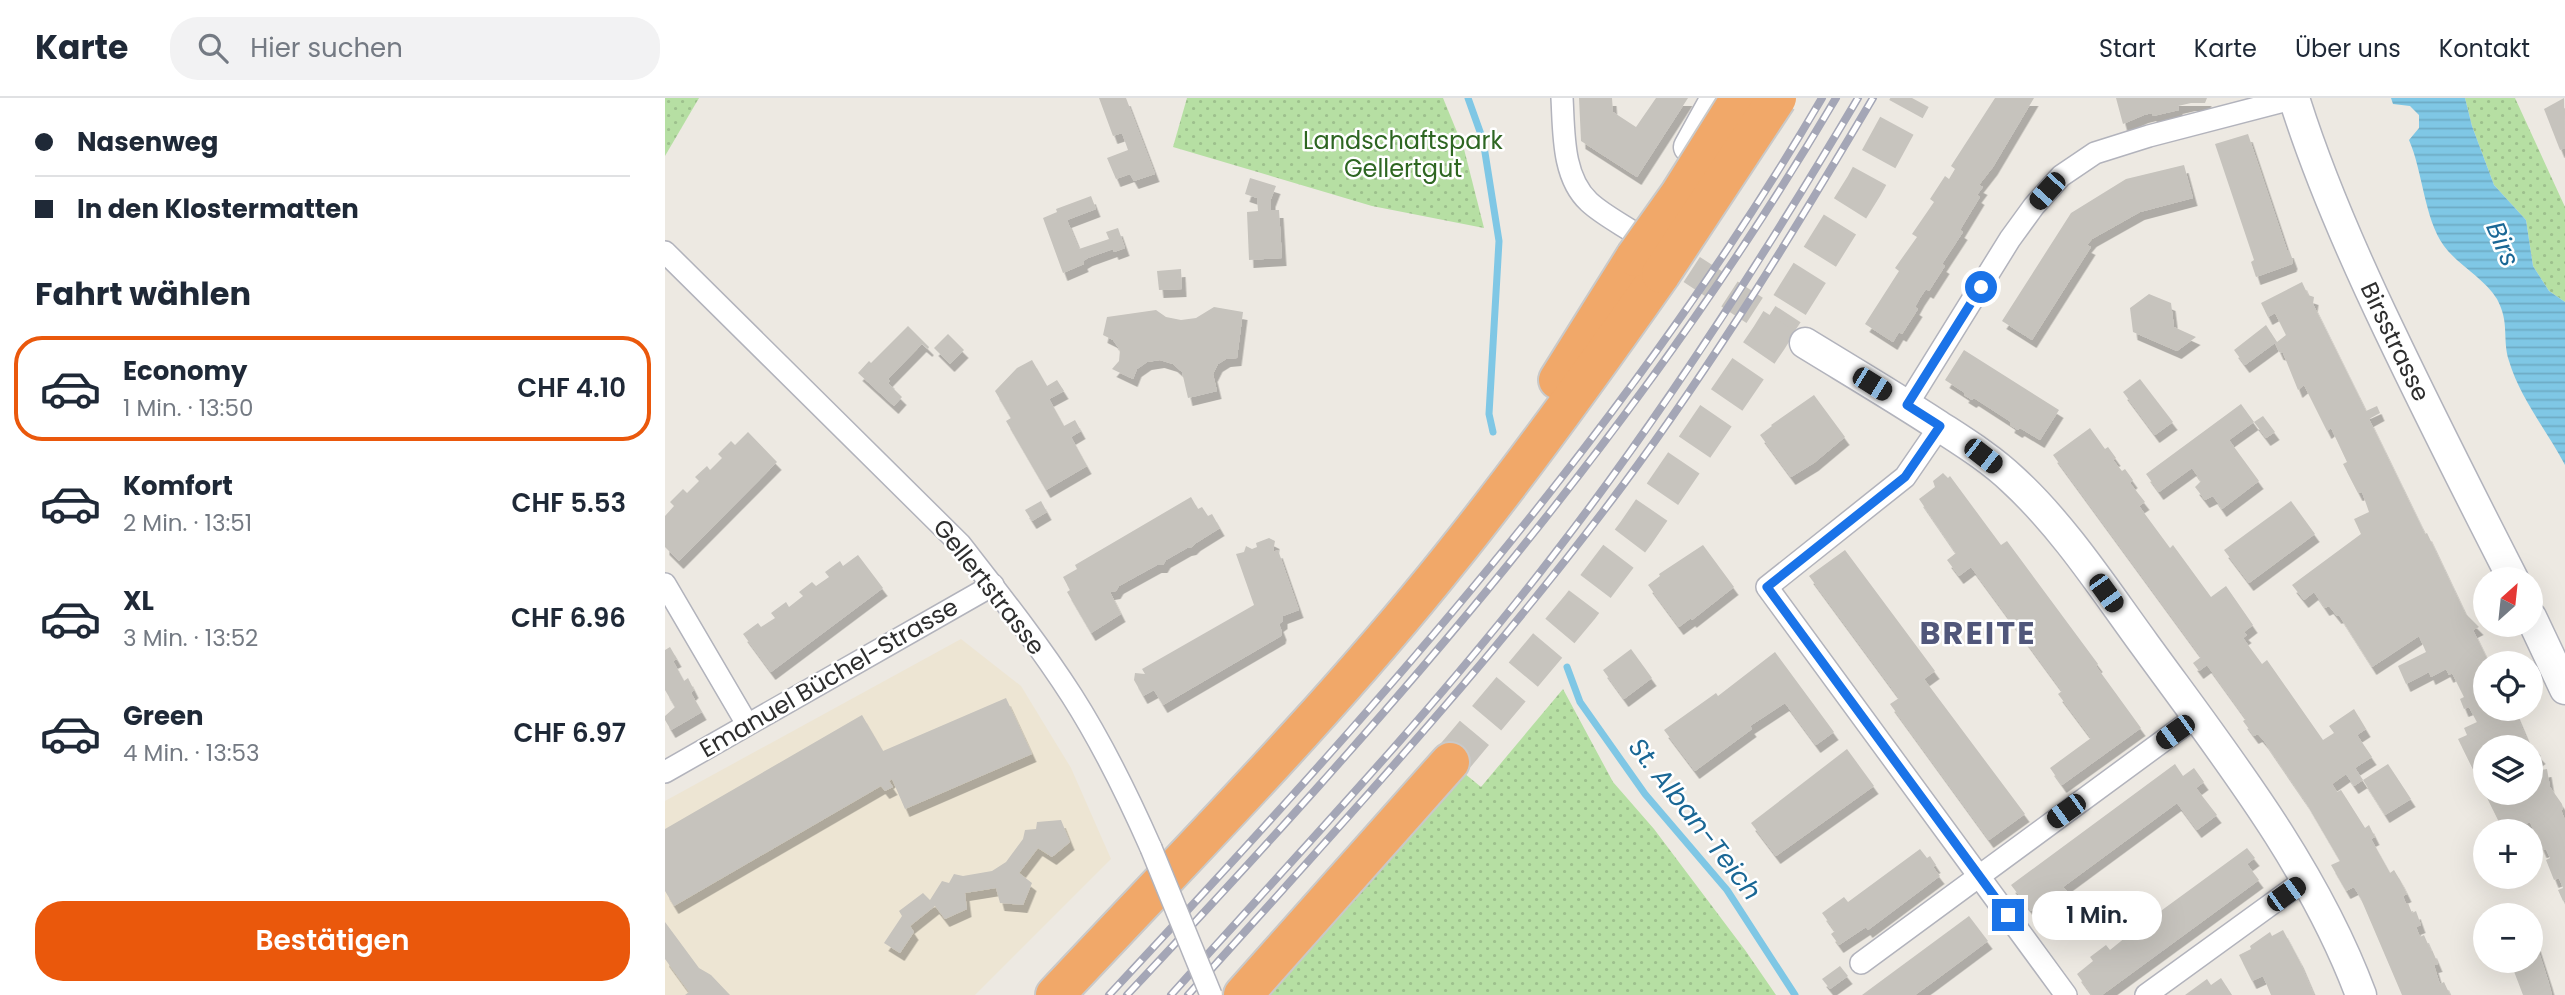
<!DOCTYPE html>
<html lang="de">
<meta charset="utf-8">
<style>
:root{--surface:#fff;--page:#f2f2f3;--text:#1f2937;--muted:#747a83;--line:#e0e1e3;--accent:#ea580c}
body{margin:0;font-family:Poppins,sans-serif;background:var(--page);color:var(--text);height:100vh;display:flex;flex-direction:column;font-size:26px;white-space:nowrap}
*{box-sizing:border-box;margin:0}
p{font-size:23px;color:var(--muted)}
.icon{flex:none;width:38px;height:38px;fill:none;stroke:currentColor;stroke-width:2;stroke-linecap:round;stroke-linejoin:round}
.map{position:relative;flex:1;overflow:hidden}
.panel{display:flex;flex-direction:column;background:var(--surface);width:665px}
.panel>*{flex:none}
.top-card{display:grid;align-content:center;height:154px;padding:0 35px;background:var(--surface)}
.needle{width:46px;rotate:27deg}
.controls{position:absolute;left:1808px;top:469px;display:grid;gap:14px}
.controls a{display:grid;place-items:center;width:70px;height:70px;border-radius:50%;background:var(--surface);box-shadow:0 7px 28px #0002;font-size:35px}
.end{position:absolute;width:32px;height:32px;margin:-16px;border:9px solid #1a73e8;background:#fff;box-shadow:0 0 0 4px #fff}
.from{border-radius:50%}
.bubble{position:absolute;height:49px;border-radius:24px;background:var(--surface);box-shadow:0 7px 28px #0002;font-size:23px;font-weight:600;line-height:49px;text-align:center}
.car{position:absolute;width:21px;height:42px;margin:-21px -10px;border-radius:9px;box-shadow:0 0 5px 2px #0007;background:linear-gradient(#222 24%,#8ab4d8 0 40%,#222 0 76%,#8ab4d8 0 86%,#222 0)}
.top-card b{display:flex;align-items:center;gap:24px;height:66px;font-size:26px}
.top-card b+b{border-top:2px solid var(--line)}
.top-card i{width:18px;height:18px;background:var(--text)}
ul{padding:0;list-style:none}
li{display:flex;align-items:center;gap:21px;height:105px;margin:0 14px 10px;padding:0 21px;border:4px solid transparent;border-radius:28px}
li div{flex:1}
li b{display:block;font-size:26px}
li em{font-style:normal;font-weight:600}
li.current{border-color:var(--accent)}
li>.icon{width:63px;height:63px;stroke-width:1.5}
h2{padding:0 35px;font-size:32px;line-height:84px}
.action{display:flex;gap:14px;margin-top:auto;padding:14px 35px}
.action a{flex:1;height:80px;border-radius:28px;background:var(--accent);color:#fff;font-size:28px;font-weight:600;line-height:80px;text-align:center}
header{display:flex;align-items:center;gap:42px;box-sizing:border-box;height:98px;padding:0 35px;background:var(--surface);border-bottom:2px solid var(--line)}
header strong{font-size:33px}
nav{display:flex;gap:38px;margin-inline-start:auto;font-size:24px}
.search{width:490px;height:63px;background:var(--page);display:flex;align-items:center;gap:18px;box-sizing:border-box;padding:0 24px;border-radius:28px;color:var(--muted);font-size:26px}
main{display:flex;flex:1;min-height:0}
.map>svg:first-child{display:block}
.education{fill:#ede5d3}
.grass{fill:url(#grass-dots)}
.water{fill:url(#water-rules)}
.lines{fill:none;stroke-linecap:round;stroke-linejoin:round}
.stream{stroke:#7fc7e5;stroke-width:7}
.building{fill:#c6c3bd;fill-rule:evenodd;filter:url(#shadow)}
.secondary-tunnel{stroke:#c7c4be;stroke-width:30;stroke-dasharray:30 15;stroke-linecap:butt}
.highway-tunnel{stroke:#c7c4be;stroke-width:38;stroke-dasharray:38 19;stroke-linecap:butt}
.street-casing{stroke:#b2b3bc;stroke-width:24}
.secondary-casing{stroke:#b2b3bc;stroke-width:33}
.highway-casing{stroke:#c9c9c9;stroke-width:42}
.street{stroke:#fff;stroke-width:21}
.secondary{stroke:#fff;stroke-width:30}
.highway{stroke:#f1a869;stroke-width:38}
.rail-casing{stroke:#a4a6b6;stroke-width:8}
.rail{stroke:#fff;stroke-width:5;stroke-dasharray:16;stroke-linecap:butt}
.street-bridge-casing{stroke:#b2b3bc;stroke-width:24;stroke-linecap:butt}
.highway-bridge-casing{stroke:#c9c9c9;stroke-width:42;stroke-linecap:butt}
.street-bridge{stroke:#fff;stroke-width:21}
.highway-bridge{stroke:#f1a869;stroke-width:38}
.route{stroke:#1a73e8;stroke-width:9}
.labels{text-anchor:middle;stroke-width:5;stroke-linejoin:round;paint-order:stroke}
.park-label{font-size:24px;fill:#2e6622;stroke:#fff}
.street-label{font-size:24px;fill:#2e2e2e;stroke:#fff}
.water-label{font-size:26px;font-style:italic;fill:#1a6795;stroke:#fff}
.district-label{font-size:32px;font-weight:bold;letter-spacing:2px;fill:#51577b;stroke:#fff}
</style>
<header>
<strong>Karte</strong>
<div class="search"><svg class="icon" aria-label="search" viewBox="0 0 24 24"><circle cx="10" cy="10" r="6"/><path d="M15 15l6 6"/></svg>Hier suchen</div>
<nav><a>Start</a><a>Karte</a><a>Über uns</a><a>Kontakt</a></nav>
</header>
<main>
<section class="panel">
<div class="top-card">
<b><i class="from"></i>Nasenweg</b>
<b><i></i>In den Klostermatten</b>
</div>
<h2>Fahrt wählen</h2>
<ul>
<li class="current"><svg class="icon" aria-label="car" viewBox="0 0 24 24"><path d="M5 17H2v-5l4-1 3-4h7l3 4 3 1v5h-3M9 17h6M6 11h13"/><circle cx="7" cy="17" r="2"/><circle cx="17" cy="17" r="2"/></svg><div><b>Economy</b><p>1 Min. · 13:50</p></div><em>CHF 4.10</em></li>
<li><svg class="icon" aria-label="car" viewBox="0 0 24 24"><path d="M5 17H2v-5l4-1 3-4h7l3 4 3 1v5h-3M9 17h6M6 11h13"/><circle cx="7" cy="17" r="2"/><circle cx="17" cy="17" r="2"/></svg><div><b>Komfort</b><p>2 Min. · 13:51</p></div><em>CHF 5.53</em></li>
<li><svg class="icon" aria-label="car" viewBox="0 0 24 24"><path d="M5 17H2v-5l4-1 3-4h7l3 4 3 1v5h-3M9 17h6M6 11h13"/><circle cx="7" cy="17" r="2"/><circle cx="17" cy="17" r="2"/></svg><div><b>XL</b><p>3 Min. · 13:52</p></div><em>CHF 6.96</em></li>
<li><svg class="icon" aria-label="car" viewBox="0 0 24 24"><path d="M5 17H2v-5l4-1 3-4h7l3 4 3 1v5h-3M9 17h6M6 11h13"/><circle cx="7" cy="17" r="2"/><circle cx="17" cy="17" r="2"/></svg><div><b>Green</b><p>4 Min. · 13:53</p></div><em>CHF 6.97</em></li>
</ul>
<div class="action"><a>Bestätigen</a></div>
</section>
<div class="map">
<svg width="1900" height="897" viewBox="0 0 1900 897">
<defs>
<pattern id="grass-dots" width="8" height="8" patternUnits="userSpaceOnUse" patternTransform="scale(1.75)"><rect width="8" height="8" fill="#b6dfa3"/><path d="M2 2h.1M6 6h.1" fill="none" stroke="#9dc08d" stroke-width="1.8" stroke-linecap="round"/></pattern>
<pattern id="water-rules" width="6" height="5" patternUnits="userSpaceOnUse" patternTransform="scale(1.75)"><rect width="6" height="5" fill="#7fc7e5"/><path d="M0 2.5h6" fill="none" stroke="#6eabc5"/></pattern>
<filter id="shadow"><feDropShadow dx="4.5" dy="8" stdDeviation="0" flood-color="#0004"/></filter>
</defs>
<rect width="100%" height="100%" fill="#ede9e2"/>
<polygon class="education" points="296,541 356,588 406,670 446,761 310,897 0,897 0,703"/>
<g class="grass">
<polygon points="0,0 34,0 0,58"/>
<polygon points="522,0 778,0 799,51 819,130 707,108 508,49"/>
<polygon points="1800,0 1850,0 1900,109 1900,204 1884,193 1868,168 1861,122 1829,87 1807,28"/>
<polygon points="898,591 948,684 989,731 1080,852 1111,897 604,897 799,675 816,689"/>
</g>
<path class="water" d="M1726 0H1800L1807 28 1829 87 1861 122 1868 168 1884 193 1900 204V367C1882 333 1855 300 1844 263 1837 241 1845 225 1832 201 1819 180 1794 168 1779 148 1759 120 1758 74 1744 42L1754 30V17L1745 8 1728 6Z"/>
<g class="lines">
<g class="stream">
<polyline points="803,0 818,42 834,143 824,316 828,334"/>
<polyline points="902,569 915,604 980,696 1062,792 1130,897"/>
</g>
</g>
<g class="building">
<polygon points="434,0 461,0 490,76 469,83 465,76 451,81 442,60 463,52 457,35 448,38"/>
<polygon points="914,0 947,0 948,14 971,29 991,0 1023,0 972,79 916,43"/>
<polygon points="1330,0 1369,0 1328,69 1314,87 1318,89 1312,97 1315,99 1295,132 1298,134 1277,166 1280,168 1264,193 1261,191 1255,200 1250,209 1253,211 1237,236 1234,234 1228,244 1200,226 1234,173 1230,170 1252,139 1247,136 1269,104 1265,101 1280,78 1284,81 1290,71 1286,68"/>
<polygon points="1451,0 1542,0 1540,5 1526,5 1513,8 1514,12 1488,18 1487,15 1479,17 1458,26"/>
<polygon points="1899,0 1900,50 1895,52 1879,11"/>
<polygon points="1583,36 1622,152 1624,152 1628,163 1627,166 1591,179 1586,164 1589,162 1550,46"/>
<polygon points="1519,67 1528,100 1475,114 1427,141 1422,147 1426,149 1367,242 1337,223 1406,115 1461,81"/>
<polygon points="585,80 611,88 606,101 606,112 614,112 617,160 584,162 582,114 593,113 592,100 580,96"/>
<polygon points="426,98 431,111 402,122 414,151 444,141 441,134 453,130 460,150 449,154 448,151 423,160 418,163 419,166 398,175 378,120 392,114 391,111"/>
<polygon points="516,171 517,191 494,192 492,173"/>
<path d="M1637 184 1643 197 1649 199 1648 206 1701 313 1712 308 1715 315 1704 321 1760 436 1762 435 1800 515 1814 529 1808 532 1824 565H1820V611H1849L1863 644 1876 658 1871 662 1876 672 1882 671 1885 689 1897 706 1898 711 1896 712 1900 722V802L1898 803 1893 792 1898 790 1894 780 1889 782 1881 762 1885 760 1881 751 1877 752 1865 724 1849 731 1844 722 1835 726 1793 641 1802 637 1799 630 1812 624 1804 609 1799 611 1795 601 1799 599 1787 575 1784 577 1781 571 1766 579 1764 574 1741 586 1733 568 1761 554 1754 538 1707 569 1674 517 1672 518 1664 508 1660 510 1649 494 1639 502 1627 487 1696 436 1689 421 1704 414 1697 394 1693 395 1678 366 1682 364 1666 330 1662 333 1639 287 1633 292 1618 255 1614 254 1610 245 1580 267 1569 252 1601 227 1612 244 1621 237 1610 215 1603 219 1596 205ZM1820 649H1866V695H1820Z"/>
<polygon points="1484,196 1506,205 1509,229 1531,239 1512,253 1468,234 1465,210"/>
<polygon points="549,209 578,214 572,260 561,261 553,266 548,276 552,293 523,300 517,274 508,266 495,262 482,264 472,271 468,281 447,271 454,263 455,252 448,242 438,237 442,219 491,212 501,219 516,222 531,220"/>
<polygon points="243,228 264,249 263,251 257,246 223,281 225,283 223,285 237,299 229,308 193,275 204,263 206,265"/>
<polygon points="283,236 299,252 285,266 269,250"/>
<polygon points="1299,252 1394,312 1375,342 1355,330 1353,332 1345,327 1346,324 1309,300 1307,302 1299,297 1300,295 1280,282"/>
<polygon points="367,262 382,288 392,282 399,293 384,301 399,328 410,322 416,333 406,339 422,368 381,392 341,323 346,320 330,293 352,270"/>
<polygon points="1475,281 1508,324 1490,337 1458,294"/>
<polygon points="1149,297 1180,339 1149,365 1126,379 1095,337 1107,328 1106,327"/>
<polygon points="1576,306 1589,324 1564,342 1594,383 1557,411 1548,398 1540,402 1530,389 1536,383 1527,370 1494,394 1481,376"/>
<polygon points="1598,318 1610,334 1601,340 1589,324"/>
<polygon points="1425,330 1440,351 1443,349 1451,360 1448,362 1457,373 1460,371 1468,382 1465,385 1480,404 1474,408 1505,450 1508,447 1546,499 1561,488 1588,527 1579,534 1582,537 1578,540 1597,566 1602,562 1658,642 1669,635 1664,628 1689,611 1701,631 1692,637 1707,659 1690,670 1698,682 1689,688 1681,676 1667,686 1672,694 1676,692 1700,730 1704,727 1710,739 1706,741 1725,775 1729,772 1735,782 1742,796 1738,798 1741,806 1743,805 1747,815 1751,813 1756,827 1751,829 1755,839 1759,837 1766,853 1767,852 1773,866 1769,867 1772,877 1775,886 1779,884 1785,897 1737,897 1696,801 1689,789 1681,793 1666,767 1675,763 1640,703 1599,643 1593,636 1589,638 1578,623 1581,621 1542,567 1534,573 1528,565 1536,559 1388,357"/>
<polygon points="83,334 112,364 14,463 0,449 0,418 9,408 5,404 18,391 22,395 34,383 30,379 42,368 45,372 57,360 53,356 66,343 70,347"/>
<polygon points="1278,375 1283,380 1285,378 1336,447 1342,443 1433,566 1431,568 1476,630 1397,687 1385,670 1426,640 1393,596 1397,593 1306,469 1294,478 1282,462 1291,455 1254,401 1270,389 1268,383"/>
<polygon points="526,399 533,411 537,409 543,418 547,416 555,430 531,445 527,449 522,450 501,462 498,467 492,467 454,488 451,493 445,494 456,516 426,535 402,494 405,492 398,479 412,471 410,467"/>
<polygon points="376,403 382,414 367,423 360,412"/>
<polygon points="1626,403 1650,436 1584,485 1559,452"/>
<polygon points="604,440 610,443 608,454 613,452 634,512 618,518 618,523 614,526 617,534 616,538 498,607 489,592 478,598 469,582 470,575 480,576 477,571 589,507 571,456 579,454 581,448 587,451 592,449 591,445"/>
<polygon points="1038,447 1069,489 1027,522 1026,520 1014,529 983,487 995,478 994,476"/>
<polygon points="1180,452 1270,573 1259,581 1360,716 1324,742 1225,606 1234,600 1144,478"/>
<polygon points="193,457 218,490 106,574 78,536 93,525 96,529 110,520 106,515 121,504 124,509 138,498 134,494 147,484 151,488 164,479 160,474 175,463 178,468"/>
<polygon points="5,549 12,561 8,563 19,583 23,580 29,592 26,595 37,614 6,632 0,622 0,618 10,609 0,592 0,552"/>
<polygon points="966,551 987,580 959,601 938,572"/>
<polygon points="1110,554 1169,634 1151,647 1120,605 1085,628 1087,631 1030,673 999,632 1051,595 1053,598"/>
<polygon points="341,600 367,656 240,711 227,681 224,683 228,689 220,693 216,688 9,808 0,793 0,731 197,617 218,653"/>
<polygon points="1182,651 1209,688 1111,758 1086,725"/>
<polygon points="1510,666 1518,678 1529,670 1539,684 1531,690 1552,717 1532,732 1512,705 1398,789 1402,793 1385,805 1382,801 1366,813 1346,787"/>
<polygon points="1723,666 1746,701 1720,717 1698,682"/>
<polygon points="396,722 405,744 387,759 373,750 354,775 367,785 358,807 335,805 331,790 300,795 302,811 280,821 270,808 245,828 249,834 235,855 219,845 237,818 234,813 258,795 265,802 277,783 284,785 289,776 298,778 327,773 341,764 358,741 360,732 371,731 372,724"/>
<polygon points="1582,750 1590,760 1582,766 1594,782 1437,897 1427,897 1412,876 1428,863 1425,859 1441,847 1445,852 1461,839 1458,835 1490,811 1493,815"/>
<polygon points="1255,751 1262,760 1265,758 1271,767 1268,769 1275,778 1203,832 1201,829 1174,847 1166,836 1170,833 1157,815 1179,799 1183,804"/>
<polygon points="1304,818 1323,843 1268,884 1250,897 1197,897"/>
<polygon points="0,824 34,870 46,877 65,897 20,897 24,894 0,861"/>
<polygon points="1618,832 1634,862 1649,897 1606,897 1598,878 1587,883 1574,857 1586,851 1585,848 1605,834 1607,838"/>
<polygon points="1871,845 1883,882 1887,897 1858,897 1845,863 1866,863 1866,847"/>
<polygon points="1175,868 1183,878 1165,891 1157,881"/>
<polygon points="1556,880 1567,897 1520,897 1542,881 1546,887"/>
</g>
<g class="lines">
<polyline class="secondary-tunnel" points="989,147 1140,245"/>
<polyline class="highway-tunnel" points="785,664 915,509 971,435 1104,240 1199,88 1247,0"/>
<defs>
<g id="street">
<path d="M897 0C899 34 897 79 924 104 938 117 958 127 974 138"/>
<path d="M0 154 295 446C334 496 373 545 407 598 437 645 463 698 486 750"/>
<polyline points="1242,307 1345,141 1369,108 1396,78 1430,55 1484,38 1630,0"/>
<polyline points="1275,328 1240,379 1102,489 1401,897"/>
<polyline points="0,486 82,626"/>
<polyline points="0,674 328,487"/>
<polyline points="1196,865 1532,618"/>
<polyline points="1481,897 1641,781"/>
</g>
<g id="secondary">
<path id="s1" d="M1629 0C1654 80 1688 157 1724 232 1764 316 1806 399 1848 481"/>
<polyline points="1024,49 1051,0"/>
<path d="M1140 245C1184 272 1228 298 1271 326 1297 343 1325 360 1348 382 1399 429 1439 491 1480 547 1560 657 1648 768 1696 897"/>
<polyline points="1866,519 1900,591"/>
</g>
<g id="highway">
<polyline points="893,282 970,159"/>
<path d="M390 897C524 754 663 614 785 461 859 369 928 273 996 176"/>
<polyline points="578,897 785,664"/>
</g>
</defs>
<use href="#street" class="street-casing"/>
<use href="#secondary" class="secondary-casing"/>
<use href="#highway" class="highway-casing"/>
<use href="#street" class="street"/>
<use href="#secondary" class="secondary"/>
<use href="#highway" class="highway"/>
<defs>
<g id="rail">
<path d="M444 897C705 617 963 332 1157 0"/>
<path d="M462 897C726 615 974 335 1171 0"/>
<path d="M506 897C636 752 772 609 890 455 1002 310 1100 157 1193 0"/>
<path d="M523 897C672 731 825 566 958 387 1050 263 1130 132 1208 0"/>
</g>
</defs>
<use href="#rail" class="rail-casing"/>
<use href="#rail" class="rail"/>
<defs>
<polyline id="street-bridge" points="486,750 546,897"/>
<g id="highway-bridge">
<polyline points="970,159 1014,97 1075,0"/>
<polyline points="996,176 1112,0"/>
</g>
</defs>
<use href="#street-bridge" class="street-bridge-casing"/>
<use href="#highway-bridge" class="highway-bridge-casing"/>
<use href="#street-bridge" class="street-bridge"/>
<use href="#highway-bridge" class="highway-bridge"/>
</g>
<g class="lines">
<polyline class="route" points="1316,189 1242,307 1275,328 1240,379 1102,489 1343,817"/>
</g>
<g class="labels">
<g class="park-label">
<text x="738" y="51">Landschaftspark<tspan x="738" dy="28">Gellertgut</tspan></text>
</g>
<g class="street-label">
<text dy="8" stroke="none"><textPath href="#s1" startOffset="264">Birsstrasse</textPath></text>
<text transform="translate(324 489) rotate(52)" y="8">Gellertstrasse</text>
<text transform="translate(164 580) rotate(-30)" y="8">Emanuel Büchel-Strasse</text>
</g>
<g class="water-label">
<text transform="translate(1838 146) rotate(67)" y="9">Birs</text>
<text transform="translate(1030 721) rotate(52)" y="9">St. Alban-Teich</text>
</g>
<g class="district-label">
<text x="1313" y="546">BREITE</text>
</g>
</g>
</svg>
<div class="controls">
<a><svg class="needle" viewBox="-14 -14 28 28"><path d="M0-13l5 13h-10z" fill="#e53935"/><path d="M0 13l5-13h-10z" fill="#747a83"/></svg></a>
<a><svg class="icon" aria-label="locate" viewBox="0 0 24 24"><circle cx="12" cy="12" r="6"/><path d="M12 2v4M12 18v4M2 12h4M18 12h4"/></svg></a>
<a><svg class="icon" aria-label="layers" viewBox="0 0 24 24"><path d="M12 4l9 5-9 5-9-5zM3 14l9 5 9-5"/></svg></a>
<a>+</a>
<a>−</a>
</div>
<i class="end from" style="left:1316px;top:189px"></i>
<i class="end" style="left:1343px;top:817px"></i>
<div class="bubble" style="left:1367px;top:793px;width:130px">1 Min.</div>
<i class="car" style="left:1382px;top:93px;rotate:222deg"></i>
<i class="car" style="left:1207px;top:286px;rotate:122deg"></i>
<i class="car" style="left:1318px;top:358px;rotate:128deg"></i>
<i class="car" style="left:1441px;top:495px;rotate:144deg"></i>
<i class="car" style="left:1510px;top:634px;rotate:234deg"></i>
<i class="car" style="left:1401px;top:713px;rotate:234deg"></i>
<i class="car" style="left:1621px;top:796px;rotate:54deg"></i>
</div>
</main>
